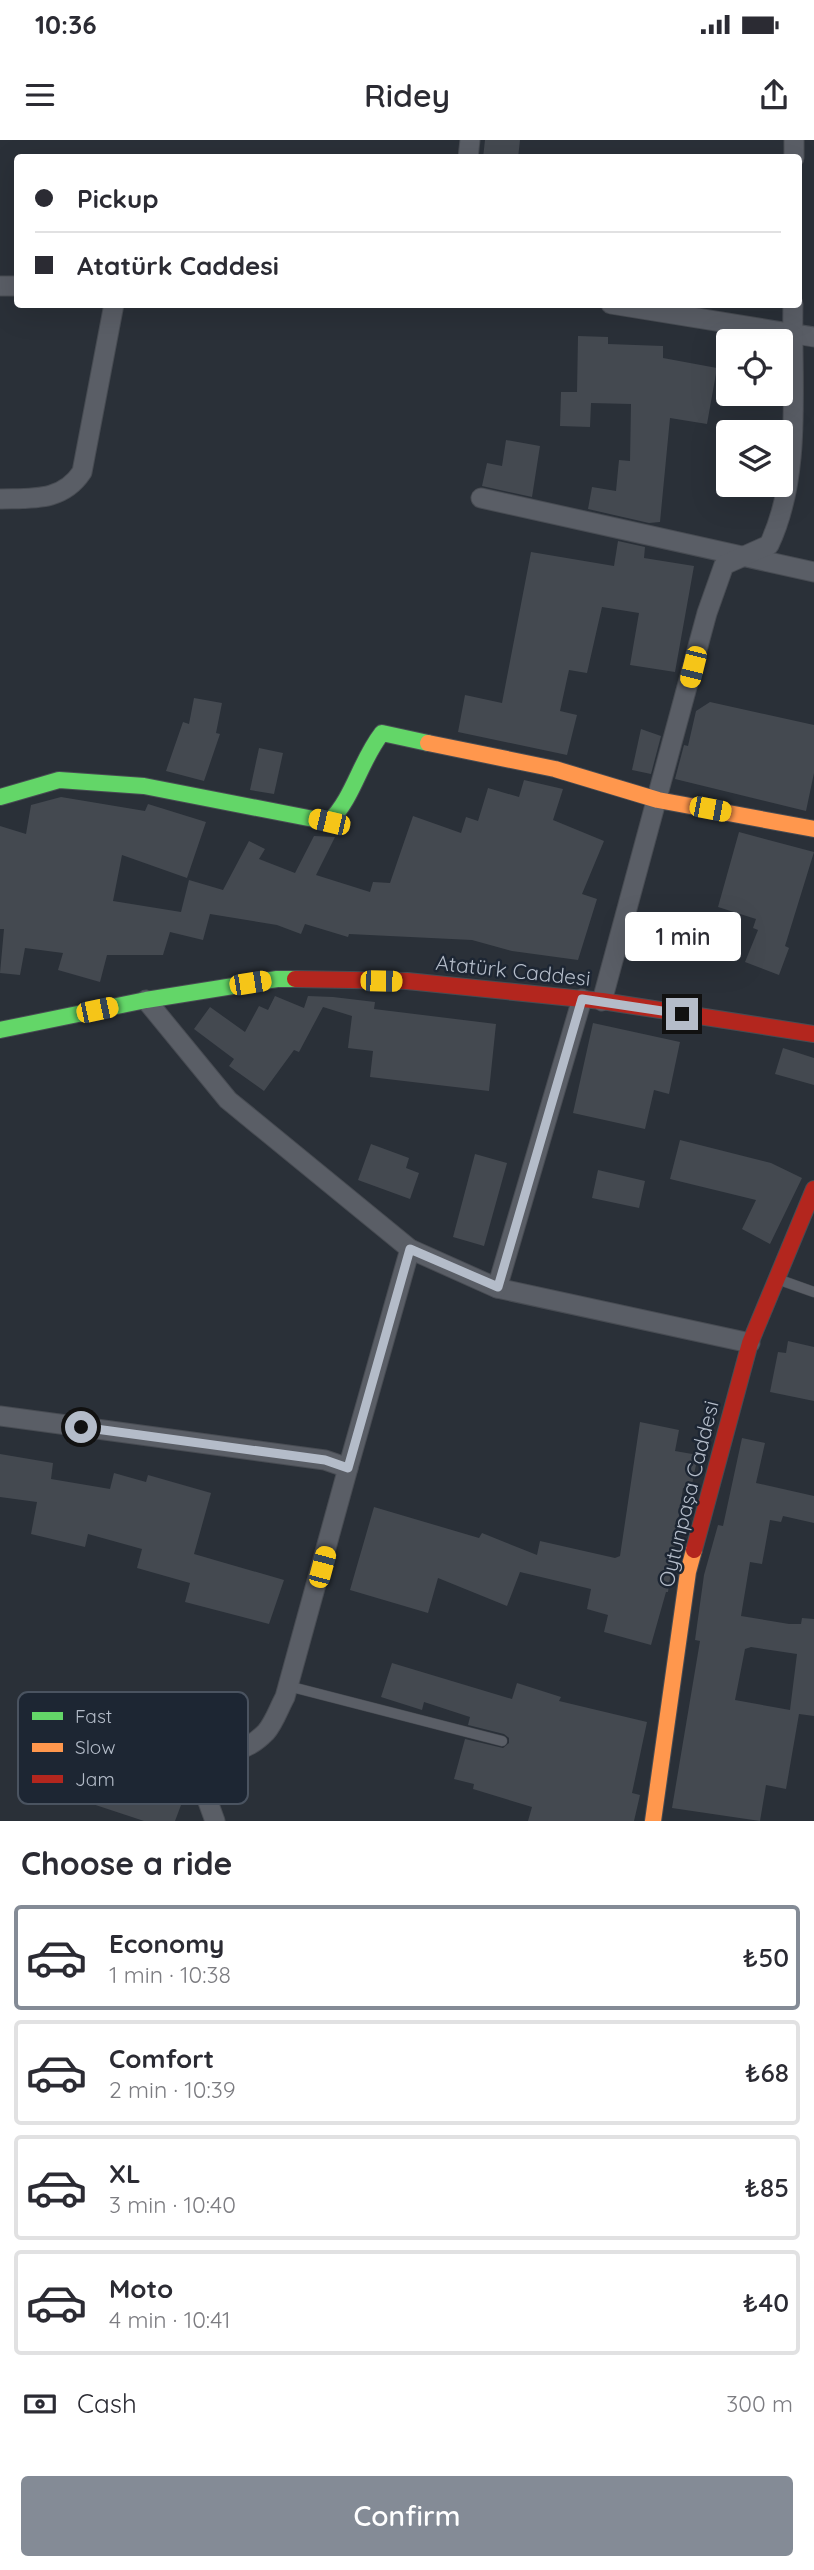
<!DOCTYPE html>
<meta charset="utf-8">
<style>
:root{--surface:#fff;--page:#f7f7f7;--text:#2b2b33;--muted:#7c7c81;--line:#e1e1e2;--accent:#848b96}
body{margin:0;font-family:Quicksand,sans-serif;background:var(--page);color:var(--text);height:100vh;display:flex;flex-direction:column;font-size:26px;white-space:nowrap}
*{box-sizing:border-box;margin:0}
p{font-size:23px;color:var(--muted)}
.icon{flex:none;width:38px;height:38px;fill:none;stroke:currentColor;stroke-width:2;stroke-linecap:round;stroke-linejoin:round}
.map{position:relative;height:1681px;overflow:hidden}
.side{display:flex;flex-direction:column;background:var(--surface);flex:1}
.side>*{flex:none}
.hud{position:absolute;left:14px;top:14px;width:788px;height:154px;border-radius:7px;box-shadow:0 7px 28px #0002;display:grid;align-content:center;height:154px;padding:0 21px;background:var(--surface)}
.fabs{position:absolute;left:716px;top:189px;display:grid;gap:14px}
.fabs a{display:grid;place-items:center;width:77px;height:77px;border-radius:7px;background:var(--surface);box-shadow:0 7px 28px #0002;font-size:35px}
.end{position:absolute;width:32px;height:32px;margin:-16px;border:9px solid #b4bcc9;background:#111;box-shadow:0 0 0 4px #111}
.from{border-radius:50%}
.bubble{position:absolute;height:49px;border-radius:7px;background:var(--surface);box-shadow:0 7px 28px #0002;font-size:23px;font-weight:600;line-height:49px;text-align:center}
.car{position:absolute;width:21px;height:42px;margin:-21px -10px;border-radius:9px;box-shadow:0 0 5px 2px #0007;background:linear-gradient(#f5c518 24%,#345 0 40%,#f5c518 0 76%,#345 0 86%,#f5c518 0)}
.hud b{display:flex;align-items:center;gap:24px;height:66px;font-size:26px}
.hud b+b{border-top:2px solid var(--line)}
.hud i{width:18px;height:18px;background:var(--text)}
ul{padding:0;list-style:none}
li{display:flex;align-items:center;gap:21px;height:105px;margin:0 14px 10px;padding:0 7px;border:4px solid var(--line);border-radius:7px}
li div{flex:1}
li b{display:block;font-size:26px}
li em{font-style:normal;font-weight:600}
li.selected{border-color:var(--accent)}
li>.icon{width:63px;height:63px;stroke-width:1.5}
h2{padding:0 21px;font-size:32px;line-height:84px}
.pay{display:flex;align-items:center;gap:18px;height:77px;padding:0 21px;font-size:26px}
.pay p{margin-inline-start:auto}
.button{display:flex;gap:14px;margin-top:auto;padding:14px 21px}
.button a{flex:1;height:80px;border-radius:7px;background:var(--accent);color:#fff;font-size:28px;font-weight:600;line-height:80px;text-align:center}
.status{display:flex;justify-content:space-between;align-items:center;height:49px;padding:0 35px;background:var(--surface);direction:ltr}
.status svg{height:19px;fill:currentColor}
header{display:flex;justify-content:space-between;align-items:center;height:91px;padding:0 21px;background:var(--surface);font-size:32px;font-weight:600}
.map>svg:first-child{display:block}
.building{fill:#444950;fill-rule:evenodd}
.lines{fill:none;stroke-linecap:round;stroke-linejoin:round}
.lane-casing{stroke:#484c53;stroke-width:11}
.street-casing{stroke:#484c53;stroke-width:21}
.fast-casing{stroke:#484c53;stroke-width:18}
.slow-casing{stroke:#484c53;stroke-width:18}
.jam-casing{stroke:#484c53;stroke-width:18}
.lane{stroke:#5a5e66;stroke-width:10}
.street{stroke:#5a5e66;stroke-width:19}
.fast{stroke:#63d668;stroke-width:16}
.slow{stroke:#ff974d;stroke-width:16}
.jam{stroke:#b3261e;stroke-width:16}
.route{stroke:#b4bcc9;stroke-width:9}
.labels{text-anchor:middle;stroke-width:5;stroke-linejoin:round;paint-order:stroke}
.street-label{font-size:21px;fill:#b4bcc9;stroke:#1d2633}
.key{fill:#1d2633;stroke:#4a5360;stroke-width:2}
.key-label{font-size:19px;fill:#b4bcc9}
</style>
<div class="status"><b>10:36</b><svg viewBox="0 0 49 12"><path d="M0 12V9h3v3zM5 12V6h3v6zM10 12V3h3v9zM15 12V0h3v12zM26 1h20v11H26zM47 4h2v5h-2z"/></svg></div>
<header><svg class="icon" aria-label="menu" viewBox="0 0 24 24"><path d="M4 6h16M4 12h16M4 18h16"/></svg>Ridey<svg class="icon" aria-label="share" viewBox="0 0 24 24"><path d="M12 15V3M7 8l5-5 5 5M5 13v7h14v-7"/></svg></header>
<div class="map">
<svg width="814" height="1681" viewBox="0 0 814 1681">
<rect width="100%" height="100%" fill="#2a3038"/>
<g class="building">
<polygon points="485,0 520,0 518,18 483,18"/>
<polygon points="578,196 608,197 608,204 663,206 663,218 717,228 707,284 670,278 660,382 649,383 588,369 592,347 616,351 619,320 630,321 631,264 591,263 590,287 560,286 561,252 577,252"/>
<polygon points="506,300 540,306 532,357 482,346 487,323 502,326"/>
<polygon points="618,401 645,407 644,418 694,426 675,532 630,525 639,473 602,467 587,533 569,530 560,571 577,575 567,615 458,592 465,555 502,563 531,412 614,426"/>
<polygon points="194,558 222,563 216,593 220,594 204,641 166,631 183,582 189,584"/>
<polygon points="710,562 814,585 814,633 806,671 675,639 684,605 688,606 696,571"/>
<polygon points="641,589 661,596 651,634 632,630"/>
<polygon points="259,608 283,613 274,654 250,650"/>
<polygon points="524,640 563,649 553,680 604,701 582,754 597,759 578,820 512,811 472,800 349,794 348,797 305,784 301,794 277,785 210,774 203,800 170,792 163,815 107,815 100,842 58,830 63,813 25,808 20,835 0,833 4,789 0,789 0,686 26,694 31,665 61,657 145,671 148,664 206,682 187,738 122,715 113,761 181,772 189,740 223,750 249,701 265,709 259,719 295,733 314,696 335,697 316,735 370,752 373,742 390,743 413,676 461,693 466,677 478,681 488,648 519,657"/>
<polygon points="739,692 814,712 785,806 789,808 779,835 745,822 758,790 753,788 756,779 718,767"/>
<polygon points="275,856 304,868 308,856 333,857 375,862 374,869 496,884 489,951 370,937 373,911 348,908 352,876 323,867 299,912 294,910 264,951 229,926 234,919 194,889 210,867 245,892 259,866 268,870"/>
<polygon points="593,883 680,902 669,954 654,950 645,989 573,973"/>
<polygon points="783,908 814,918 814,945 775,934"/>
<polygon points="680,1000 771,1023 802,1038 770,1104 742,1089 756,1060 670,1039"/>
<polygon points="371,1004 409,1018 406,1028 419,1033 410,1059 358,1040"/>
<polygon points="475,1014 507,1023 484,1106 453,1097"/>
<polygon points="598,1030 645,1041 639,1068 592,1058"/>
<polygon points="788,1201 814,1207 814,1261 770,1252 778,1212 786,1213"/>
<polygon points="640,1282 679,1290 675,1311 698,1315 691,1349 683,1348 668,1452 666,1452 651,1505 604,1492 608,1475 587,1469 591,1449 520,1432 507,1466 438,1438 428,1473 350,1450 374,1367 479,1398 482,1393 537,1415 540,1401 615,1418 620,1416"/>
<path d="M742 1298 765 1303 756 1343 814 1356V1383L783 1376 781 1382 770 1380 762 1424 750 1422 741 1476 789 1484H801L802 1478 814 1479V1576L799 1574 786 1649 766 1645 760 1681 672 1668 700 1501 695 1500 704 1435 718 1385 723 1386ZM751 1507 797 1514 790 1570 735 1560 745 1509Z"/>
<polygon points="0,1314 53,1323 51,1339 110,1349 114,1333 146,1342 148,1335 211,1353 194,1414 284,1440 269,1484 185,1462 190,1443 137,1428 142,1409 88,1394 85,1407 31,1394 37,1362 0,1357"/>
<polygon points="392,1523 512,1559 517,1543 561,1557 559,1561 647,1582 632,1653 640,1655 634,1681 528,1681 532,1667 473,1649 474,1644 454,1639 465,1599 503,1608 509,1603 509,1598 504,1594 468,1585 470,1577 424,1562 422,1570 381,1557"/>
<polygon points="51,1585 193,1633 175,1681 144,1681 38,1646"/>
</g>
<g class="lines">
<defs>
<g id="lane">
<polyline points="780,1140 814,1152"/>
<polyline points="288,1546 502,1601"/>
</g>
<g id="street">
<polyline points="794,0 794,18"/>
<polyline points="468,18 470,0"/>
<polyline points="0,146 18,146"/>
<polyline points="611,164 814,197"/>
<polyline points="481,358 814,432"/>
<path d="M0 359C32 358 62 362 82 332L114 164"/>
<polyline points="146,860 228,960 410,1109 497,1148 750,1203"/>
<path d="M602 861 707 473 724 425 769 405C803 333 791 243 793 164"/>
<polyline points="497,1148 582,859"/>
<polyline points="0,1276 325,1320 348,1328 410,1109"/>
<path d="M215 1681 203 1648C222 1599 237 1622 266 1592 274 1583 279 1568 285 1557L348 1328"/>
</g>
<g id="fast">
<path d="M0 657 59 640 144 646 329 682C354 657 360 621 382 593L428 603"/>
<polyline points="0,890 146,860 277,839 295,839"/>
</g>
<g id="slow">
<polyline points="428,603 555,629 658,660 814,689"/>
<polyline points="653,1681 688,1432 694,1410"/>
</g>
<g id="jam">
<polyline points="295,839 407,841 602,861 814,894"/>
<polyline points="694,1410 750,1203 814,1049"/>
</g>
</defs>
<use href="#lane" class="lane-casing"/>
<use href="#street" class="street-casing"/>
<use href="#fast" class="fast-casing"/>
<use href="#slow" class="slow-casing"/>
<use href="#jam" class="jam-casing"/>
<use href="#lane" class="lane"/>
<use href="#street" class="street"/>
<use href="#fast" class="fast"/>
<use href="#slow" class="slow"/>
<use href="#jam" class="jam"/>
</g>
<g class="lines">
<polyline class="route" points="81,1287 325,1320 348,1328 410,1109 498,1147 582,859 682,874"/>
</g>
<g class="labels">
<g class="street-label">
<text transform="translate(513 831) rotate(6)" y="7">Atatürk Caddesi</text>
<text transform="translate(689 1354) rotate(-76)" y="7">Oytunpaşa Caddesi</text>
</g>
</g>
<rect x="18" y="1552" width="230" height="112" rx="10" class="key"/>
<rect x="32" y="1572" width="31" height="8" fill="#63d668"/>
<rect x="32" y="1603" width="31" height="9" fill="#ff974d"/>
<rect x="32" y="1635" width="31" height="8" fill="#b3261e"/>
<g class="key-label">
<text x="75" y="1583">Fast</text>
<text x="75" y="1614">Slow</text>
<text x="75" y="1646">Jam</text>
</g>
</svg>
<div class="fabs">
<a><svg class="icon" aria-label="locate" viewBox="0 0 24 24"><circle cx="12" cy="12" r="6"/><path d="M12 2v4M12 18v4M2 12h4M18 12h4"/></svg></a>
<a><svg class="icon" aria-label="layers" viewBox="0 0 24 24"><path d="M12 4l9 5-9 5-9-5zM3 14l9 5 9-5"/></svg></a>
</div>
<i class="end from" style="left:81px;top:1287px"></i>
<i class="end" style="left:682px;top:874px"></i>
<div class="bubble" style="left:625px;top:772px;width:116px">1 min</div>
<i class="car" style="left:693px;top:527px;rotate:194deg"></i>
<i class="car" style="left:710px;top:669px;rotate:101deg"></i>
<i class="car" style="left:329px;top:682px;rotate:283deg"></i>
<i class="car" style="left:381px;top:841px;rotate:91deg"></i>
<i class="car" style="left:250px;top:843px;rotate:81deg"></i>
<i class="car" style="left:97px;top:870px;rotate:78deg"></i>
<i class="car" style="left:322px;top:1427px;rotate:15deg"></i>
<div class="hud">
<b><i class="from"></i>Pickup</b>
<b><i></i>Atatürk Caddesi</b>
</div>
</div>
<section class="side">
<h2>Choose a ride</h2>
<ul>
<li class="selected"><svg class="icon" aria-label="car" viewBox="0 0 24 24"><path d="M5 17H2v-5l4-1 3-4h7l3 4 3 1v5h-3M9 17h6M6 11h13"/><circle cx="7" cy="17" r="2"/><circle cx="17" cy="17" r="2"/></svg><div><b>Economy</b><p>1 min · 10:38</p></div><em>₺50</em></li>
<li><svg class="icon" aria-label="car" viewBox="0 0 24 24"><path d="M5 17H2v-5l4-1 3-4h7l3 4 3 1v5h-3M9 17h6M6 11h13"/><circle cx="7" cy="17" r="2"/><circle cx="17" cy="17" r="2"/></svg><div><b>Comfort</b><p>2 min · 10:39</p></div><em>₺68</em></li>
<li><svg class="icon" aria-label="car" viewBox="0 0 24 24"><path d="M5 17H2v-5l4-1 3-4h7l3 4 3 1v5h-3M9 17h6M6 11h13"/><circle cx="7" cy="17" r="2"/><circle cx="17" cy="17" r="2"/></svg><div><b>XL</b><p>3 min · 10:40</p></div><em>₺85</em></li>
<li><svg class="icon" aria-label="car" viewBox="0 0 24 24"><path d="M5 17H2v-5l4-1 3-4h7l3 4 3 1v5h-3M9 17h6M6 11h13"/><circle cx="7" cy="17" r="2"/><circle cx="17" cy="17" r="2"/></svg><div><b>Moto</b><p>4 min · 10:41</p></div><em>₺40</em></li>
</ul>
<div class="pay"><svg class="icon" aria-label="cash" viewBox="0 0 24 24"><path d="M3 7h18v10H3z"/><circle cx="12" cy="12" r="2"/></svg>Cash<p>300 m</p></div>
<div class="button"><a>Confirm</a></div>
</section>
